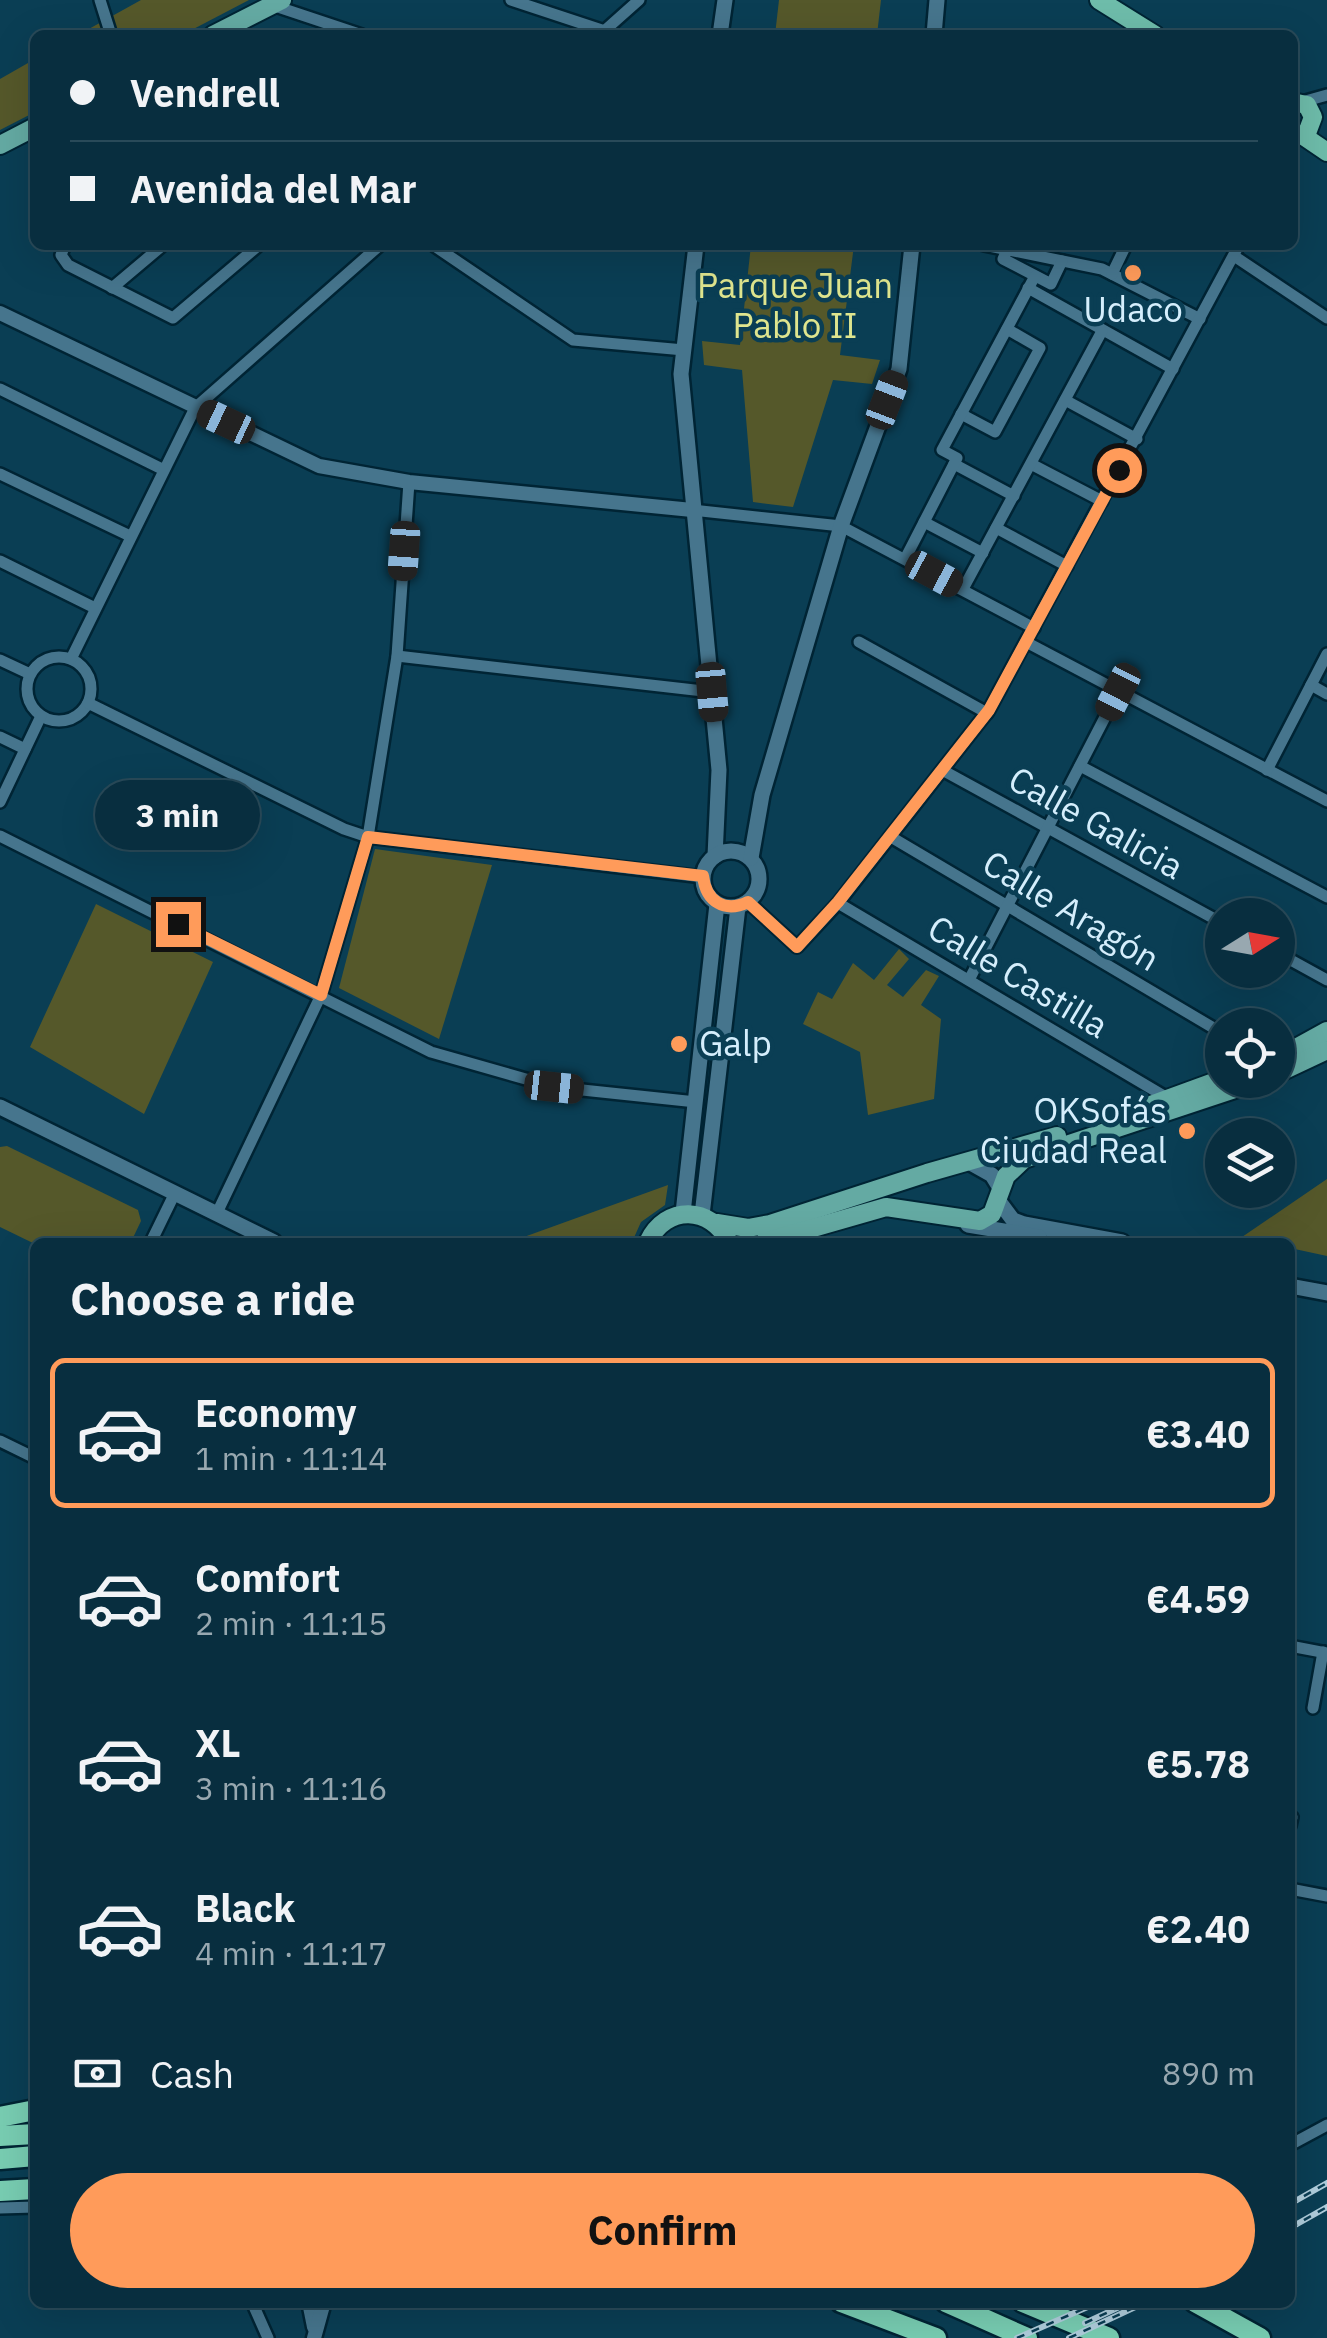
<!DOCTYPE html>
<meta charset="utf-8">
<style>
:root{--surface:#082e3f;--page:#113646;--text:#f1f3f6;--muted:#98a8b0;--line:#294a59;--accent:#ff9b5a}
body{margin:0;font-family:"IBM Plex Sans",sans-serif;background:var(--page);color:var(--text);height:100vh;display:flex;flex-direction:column;font-size:38px;white-space:nowrap}
*{box-sizing:border-box;margin:0}
p{font-size:32px;color:var(--muted)}
.icon{flex:none;width:55px;height:55px;fill:none;stroke:currentColor;stroke-width:2;stroke-linecap:round;stroke-linejoin:round}
.map{position:relative;flex:1;overflow:hidden}
.side{position:absolute;left:30px;top:1238px;width:1265px;height:1070px;display:flex;flex-direction:column;background:var(--surface);border-radius:15px;box-shadow:0 10px 40px #0002,0 0 0 2px var(--line)}
.side>*{flex:none}
.hud{position:absolute;left:30px;top:30px;width:1268px;height:220px;border-radius:15px;box-shadow:0 10px 40px #0002,0 0 0 2px var(--line);display:grid;align-content:center;height:220px;padding:0 40px;background:var(--surface)}
.needle{width:65px;rotate:79deg}
.tools{position:absolute;left:1205px;top:898px;display:grid;gap:20px}
.tools a{display:grid;place-items:center;width:90px;height:90px;border-radius:50%;background:var(--surface);box-shadow:0 10px 40px #0002,0 0 0 2px var(--line);font-size:50px}
.end{position:absolute;width:45px;height:45px;margin:-22px;border:12px solid #ff9b5a;background:#111;box-shadow:0 0 0 5px #111}
.from{border-radius:50%}
.bubble{position:absolute;height:70px;border-radius:35px;background:var(--surface);box-shadow:0 10px 40px #0002,0 0 0 2px var(--line);font-size:32px;font-weight:700;line-height:70px;text-align:center}
.car{position:absolute;width:30px;height:60px;margin:-30px -15px;border-radius:12px;box-shadow:0 0 8px 2px #0007;background:linear-gradient(#222 24%,#8ab4d8 0 40%,#222 0 76%,#8ab4d8 0 86%,#222 0)}
.hud b{display:flex;align-items:center;gap:35px;height:95px;font-size:38px}
.hud b+b{border-top:2px solid var(--line)}
.hud i{width:25px;height:25px;background:var(--text)}
ul{padding:0;list-style:none}
li{display:flex;align-items:center;gap:30px;height:150px;margin:0 20px 15px;padding:0 20px;border:5px solid transparent;border-radius:15px}
li div{flex:1}
li b{display:block;font-size:38px}
li em{font-style:normal;font-weight:700}
li.on{border-color:var(--accent)}
li>.icon{width:90px;height:90px;stroke-width:1.5}
h2{padding:0 40px;font-size:45px;line-height:120px}
.pay{display:flex;align-items:center;gap:25px;height:110px;padding:0 40px;font-size:38px}
.pay p{margin-inline-start:auto}
.action{display:flex;gap:20px;margin-top:auto;padding:20px 40px}
.action a{flex:1;height:115px;border-radius:60px;background:var(--accent);color:#111;font-size:40px;font-weight:700;line-height:115px;text-align:center}
.map>svg:first-child{display:block}
.green{fill:#55582a}
.lines{fill:none;stroke-linecap:round;stroke-linejoin:round}
.minor-casing{stroke:#002434;stroke-width:16}
.tertiary-casing{stroke:#002434;stroke-width:19}
.secondary-casing{stroke:#002434;stroke-width:20}
.primary-casing{stroke:#002434;stroke-width:22}
.trunk-casing{stroke:#002434;stroke-width:22}
.motorway-casing{stroke:#002434;stroke-width:25}
.minor{stroke:#46758d;stroke-width:11}
.tertiary{stroke:#46758d;stroke-width:14}
.secondary{stroke:#46758d;stroke-width:15}
.primary{stroke:#64aaa3;stroke-width:18}
.trunk{stroke:#6ebcaa;stroke-width:18}
.motorway{stroke:#78cdb2;stroke-width:20}
.rail-casing{stroke:#afcddc;stroke-width:6}
.rail{stroke:#0a3e54;stroke-width:2.5;stroke-dasharray:8;stroke-linecap:butt}
.route{stroke:#ff9b5a;stroke-width:12}
.poi-dot{fill:#ff9b5a;stroke:#0a3e54;stroke-width:4}
.labels{text-anchor:middle;stroke-width:9;stroke-linejoin:round;paint-order:stroke}
.park-label{font-size:35px;fill:#dfe58e;stroke:#0a3e54}
.poi-label{font-size:35px;fill:#d5eefc;stroke:#0a3e54}
.street-label{font-size:35px;fill:#d5eefc;stroke:#0a3e54}
</style>
<div class="map">
<svg width="1327" height="2338" viewBox="0 0 1327 2338">
<rect width="100%" height="100%" fill="#0a3e54"/>
<g class="green">
<polygon points="141,0 249,0 182,35 78,35"/>
<polygon points="779,0 881,0 877,35 775,35"/>
<polygon points="35,59 35,112 0,130 0,79"/>
<polygon points="751,245 854,245 840,355 880,360 872,384 833,380 793,507 753,502 742,370 704,365 702,341 740,345"/>
<polygon points="375,849 492,865 439,1039 339,988"/>
<polygon points="96,904 213,962 144,1114 30,1047"/>
<polygon points="899,949 909,959 887,985 903,997 926,970 939,976 921,1005 941,1019 934,1099 868,1115 860,1052 803,1024 818,992 832,999 853,963 874,980"/>
<polygon points="7,1146 138,1210 141,1221 131,1242 35,1244 0,1227 0,1147"/>
<polygon points="1327,1179 1327,1256 1290,1248 1290,1242 1267,1242 1242,1237"/>
<polygon points="668,1185 665,1205 641,1222 632,1242 510,1242"/>
</g>
<g class="lines">
<defs>
<g id="minor">
<polyline points="100,0 111,35"/>
<polyline points="511,0 617,35"/>
<polyline points="272,5 362,35"/>
<polyline points="603,32 639,0"/>
<polyline points="1302,102 1327,95"/>
<polyline points="65,245 61,255 68,265 173,318 259,245"/>
<polyline points="433,245 573,340 684,350"/>
<polyline points="984,245 1102,269 1200,319"/>
<polyline points="1007,250 1003,259 1051,284 1062,261"/>
<polyline points="1234,256 1327,318"/>
<polyline points="1112,274 1126,245"/>
<polyline points="112,288 163,245"/>
<polyline points="1028,288 1173,369"/>
<polyline points="0,389 162,469"/>
<polyline points="1065,400 1137,439"/>
<polyline points="961,414 995,432 1040,348 1007,329"/>
<polyline points="954,464 1014,496"/>
<polyline points="1031,464 1102,501"/>
<polyline points="0,474 130,536"/>
<polyline points="692,510 841,526 1034,628"/>
<polyline points="924,522 983,553"/>
<polyline points="996,528 1067,566"/>
<polyline points="905,559 957,458 942,450 1035,276"/>
<polyline points="0,561 95,608"/>
<polyline points="963,589 1102,331"/>
<polyline points="859,642 987,713"/>
<polyline points="1026,642 1327,801"/>
<polyline points="397,656 712,692"/>
<circle cx="59" cy="689" r="32"/>
<polyline points="71,659 195,408 380,245"/>
<polyline points="0,660 30,674"/>
<polyline points="1311,685 1327,694"/>
<polyline points="88,703 344,829 368,837 703,877"/>
<polyline points="0,737 25,749"/>
<polyline points="1080,766 1327,897"/>
<polyline points="1267,770 1327,654"/>
<polyline points="944,771 1222,923"/>
<polyline points="0,802 41,716"/>
<polyline points="0,836 431,1052 554,1087 696,1102"/>
<polyline points="891,837 1222,1033"/>
<polyline points="748,902 797,947 838,903 989,710 1239,245"/>
<polyline points="838,903 1169,1099"/>
<polyline points="1278,953 1327,980"/>
<polyline points="969,980 1118,692"/>
<polyline points="217,1213 321,995 368,837 397,656 409,482"/>
<polyline points="151,1242 173,1197"/>
<polyline points="0,1441 35,1458"/>
<polyline points="1290,1646 1327,1653"/>
<polyline points="1313,1708 1323,1652"/>
<polyline points="1290,1826 1292,1817"/>
<polyline points="1290,1889 1327,1896"/>
<polyline points="1290,2145 1327,2125"/>
<polyline points="0,2208 35,2207"/>
<polyline points="252,2302 268,2338"/>
</g>
<g id="tertiary">
<polyline points="0,313 319,466 409,482 692,510"/>
<polyline points="309,2302 314,2327"/>
<polyline points="314,2338 324,2302"/>
</g>
<g id="secondary">
<polyline points="720,35 725,0"/>
<polyline points="934,35 937,0"/>
<polyline points="696,245 681,374 719,770 715,856"/>
<circle cx="731" cy="879" r="28"/>
<polyline points="751,858 762,795 841,526 899,369 912,245"/>
<polyline points="0,1107 274,1242"/>
<polyline points="967,1161 992,1175 1000,1188"/>
<polyline points="998,1200 1013,1220 1024,1224 1122,1242"/>
<polyline points="683,1213 717,904"/>
<polyline points="702,1215 738,907"/>
<polyline points="968,1225 1039,1237"/>
<polyline points="1290,1286 1327,1293"/>
</g>
<g id="primary">
<polyline points="213,35 282,0"/>
<polyline points="0,145 35,127"/>
<polyline points="1278,1058 1327,1031"/>
<polyline points="1278,1073 1327,1050"/>
<polyline points="1148,1106 1222,1079"/>
<polyline points="717,1223 748,1228 770,1224 927,1173 1057,1136"/>
<path d="M648 1242C666 1204 711 1206 729 1242"/>
<polyline points="764,1242 886,1207 980,1221 992,1214 1006,1176 1024,1159 1262,1080"/>
</g>
<g id="trunk">
<polyline points="1099,0 1155,35"/>
<polyline points="1292,102 1307,105 1313,117 1307,133 1292,136"/>
<polyline points="1302,135 1327,152"/>
</g>
<g id="motorway">
<polyline points="0,2117 35,2110"/>
<polyline points="0,2136 35,2134"/>
<polyline points="0,2159 35,2156"/>
<polyline points="0,2191 35,2189"/>
<polyline points="841,2302 936,2338"/>
<polyline points="946,2302 1027,2338"/>
<polyline points="1023,2302 1109,2338"/>
<polyline points="1195,2302 1260,2338"/>
</g>
</defs>
<use href="#minor" class="minor-casing"/>
<use href="#tertiary" class="tertiary-casing"/>
<use href="#secondary" class="secondary-casing"/>
<use href="#primary" class="primary-casing"/>
<use href="#trunk" class="trunk-casing"/>
<use href="#motorway" class="motorway-casing"/>
<use href="#minor" class="minor"/>
<use href="#tertiary" class="tertiary"/>
<use href="#secondary" class="secondary"/>
<use href="#primary" class="primary"/>
<use href="#trunk" class="trunk"/>
<use href="#motorway" class="motorway"/>
<defs>
<g id="rail">
<polyline points="1290,2204 1327,2183"/>
<polyline points="1290,2228 1327,2207"/>
<polyline points="1085,2323 1130,2302"/>
<polyline points="1017,2338 1099,2302"/>
<polyline points="1069,2338 1146,2302"/>
</g>
</defs>
<use href="#rail" class="rail-casing"/>
<use href="#rail" class="rail"/>
</g>
<g class="lines">
<path class="route" d="M178 924 321 995 368 837 703 876C706 902 725 913 748 902L797 947 838 902 989 710 1119 470"/>
</g>
<g class="poi-dot">
<circle cx="1133" cy="273" r="10"/>
<circle cx="679" cy="1044" r="10"/>
<circle cx="1187" cy="1131" r="10"/>
</g>
<g class="labels">
<g class="park-label">
<text x="795" y="298">Parque Juan<tspan x="795" dy="40">Pablo II</tspan></text>
</g>
<g class="poi-label">
<text x="1133" y="322">Udaco</text>
<text x="699" y="1056" text-anchor="start">Galp</text>
<text x="1167" y="1123" text-anchor="end">OKSofás<tspan x="1167" dy="40">Ciudad Real</tspan></text>
</g>
<g class="street-label">
<text transform="translate(1096 823) rotate(29)" y="12">Calle Galicia</text>
<text transform="translate(1071 911) rotate(31)" y="12">Calle Aragón</text>
<text transform="translate(1018 977) rotate(31)" y="12">Calle Castilla</text>
</g>
</g>
</svg>
<div class="tools">
<a><svg class="needle" viewBox="-14 -14 28 28"><path d="M0-13l5 13h-10z" fill="#e53935"/><path d="M0 13l5-13h-10z" fill="#98a8b0"/></svg></a>
<a><svg class="icon" aria-label="locate" viewBox="0 0 24 24"><circle cx="12" cy="12" r="6"/><path d="M12 2v4M12 18v4M2 12h4M18 12h4"/></svg></a>
<a><svg class="icon" aria-label="layers" viewBox="0 0 24 24"><path d="M12 4l9 5-9 5-9-5zM3 14l9 5 9-5"/></svg></a>
</div>
<i class="end from" style="left:1119px;top:470px"></i>
<i class="end" style="left:178px;top:924px"></i>
<div class="bubble" style="left:95px;top:780px;width:165px">3 min</div>
<i class="car" style="left:887px;top:400px;rotate:21deg"></i>
<i class="car" style="left:226px;top:422px;rotate:295deg"></i>
<i class="car" style="left:404px;top:551px;rotate:184deg"></i>
<i class="car" style="left:934px;top:574px;rotate:118deg"></i>
<i class="car" style="left:712px;top:692px;rotate:175deg"></i>
<i class="car" style="left:1118px;top:692px;rotate:207deg"></i>
<i class="car" style="left:554px;top:1087px;rotate:96deg"></i>
<div class="hud">
<b><i class="from"></i>Vendrell</b>
<b><i></i>Avenida del Mar</b>
</div>
<section class="side">
<h2>Choose a ride</h2>
<ul>
<li class="on"><svg class="icon" aria-label="car" viewBox="0 0 24 24"><path d="M5 17H2v-5l4-1 3-4h7l3 4 3 1v5h-3M9 17h6M6 11h13"/><circle cx="7" cy="17" r="2"/><circle cx="17" cy="17" r="2"/></svg><div><b>Economy</b><p>1 min · 11:14</p></div><em>€3.40</em></li>
<li><svg class="icon" aria-label="car" viewBox="0 0 24 24"><path d="M5 17H2v-5l4-1 3-4h7l3 4 3 1v5h-3M9 17h6M6 11h13"/><circle cx="7" cy="17" r="2"/><circle cx="17" cy="17" r="2"/></svg><div><b>Comfort</b><p>2 min · 11:15</p></div><em>€4.59</em></li>
<li><svg class="icon" aria-label="car" viewBox="0 0 24 24"><path d="M5 17H2v-5l4-1 3-4h7l3 4 3 1v5h-3M9 17h6M6 11h13"/><circle cx="7" cy="17" r="2"/><circle cx="17" cy="17" r="2"/></svg><div><b>XL</b><p>3 min · 11:16</p></div><em>€5.78</em></li>
<li><svg class="icon" aria-label="car" viewBox="0 0 24 24"><path d="M5 17H2v-5l4-1 3-4h7l3 4 3 1v5h-3M9 17h6M6 11h13"/><circle cx="7" cy="17" r="2"/><circle cx="17" cy="17" r="2"/></svg><div><b>Black</b><p>4 min · 11:17</p></div><em>€2.40</em></li>
</ul>
<div class="pay"><svg class="icon" aria-label="cash" viewBox="0 0 24 24"><path d="M3 7h18v10H3z"/><circle cx="12" cy="12" r="2"/></svg>Cash<p>890 m</p></div>
<div class="action"><a>Confirm</a></div>
</section>
</div>
